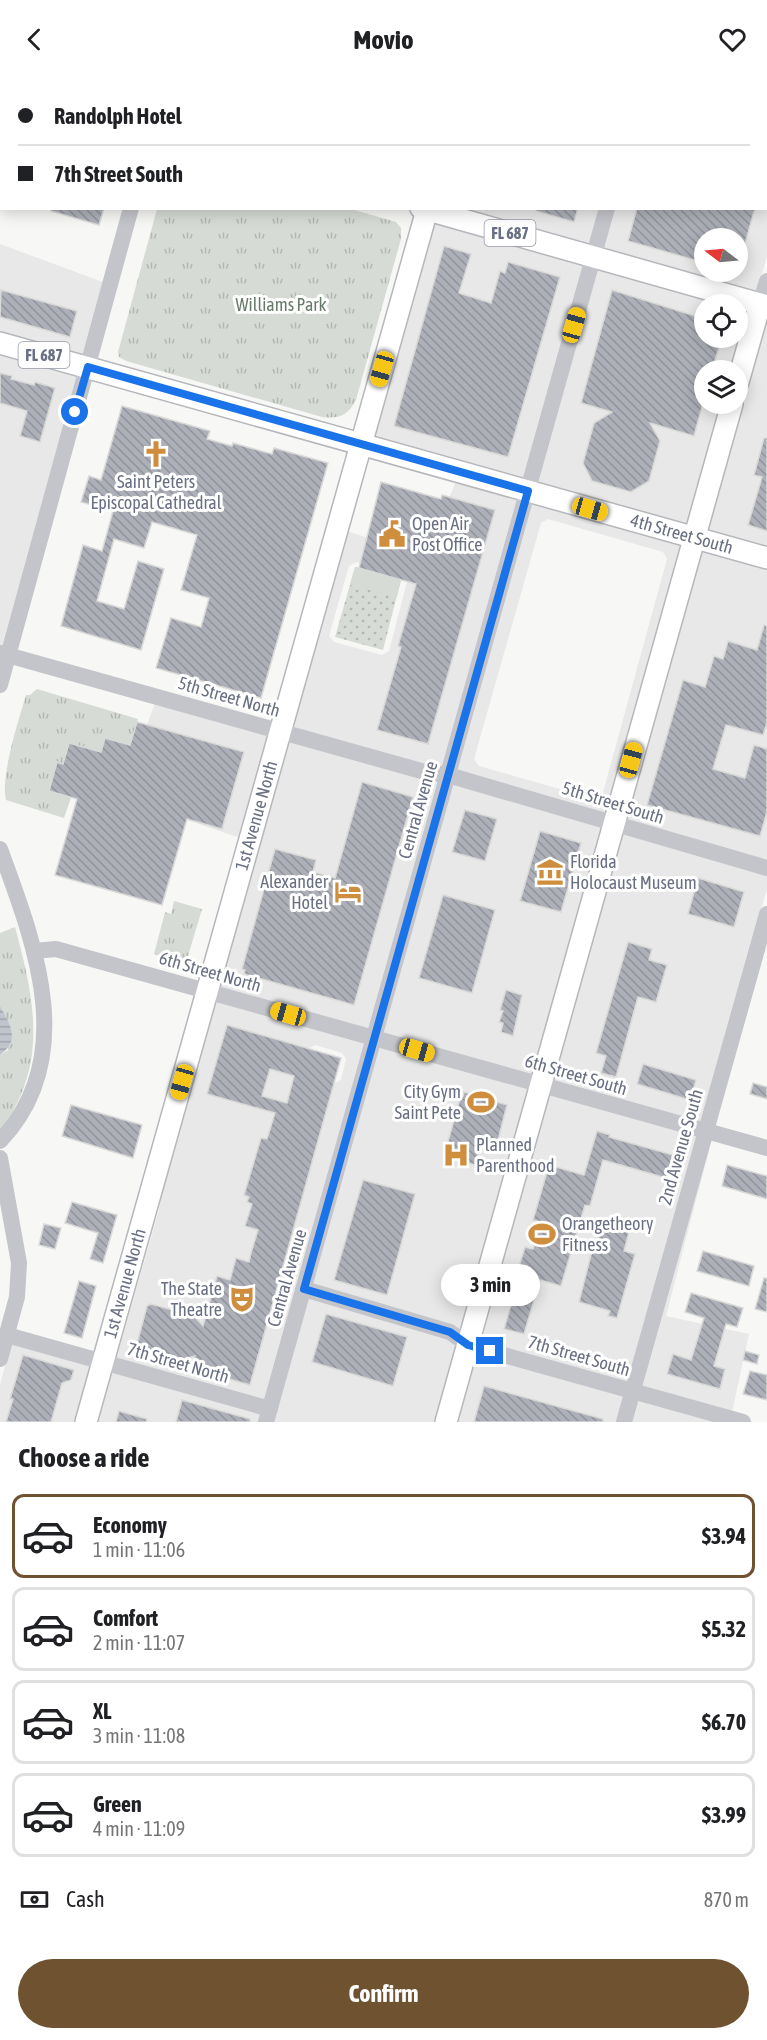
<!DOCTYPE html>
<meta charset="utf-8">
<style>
:root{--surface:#fff;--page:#f6f6f6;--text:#202124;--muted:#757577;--line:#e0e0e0;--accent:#6f5230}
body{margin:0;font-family:"Asap Condensed",sans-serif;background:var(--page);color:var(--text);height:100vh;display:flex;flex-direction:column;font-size:22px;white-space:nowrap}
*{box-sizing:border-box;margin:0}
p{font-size:20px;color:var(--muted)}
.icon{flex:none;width:33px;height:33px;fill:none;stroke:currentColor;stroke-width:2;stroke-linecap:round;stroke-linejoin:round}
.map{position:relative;height:1344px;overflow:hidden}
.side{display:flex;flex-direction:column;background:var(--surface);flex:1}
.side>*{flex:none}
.guide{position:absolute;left:0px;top:0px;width:768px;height:132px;box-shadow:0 3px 15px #0003;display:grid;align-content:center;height:132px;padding:0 18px;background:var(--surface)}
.needle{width:39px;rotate:286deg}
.tools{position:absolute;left:694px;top:150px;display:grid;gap:12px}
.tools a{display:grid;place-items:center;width:54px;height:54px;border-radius:50%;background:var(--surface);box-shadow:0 3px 15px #0003;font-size:30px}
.end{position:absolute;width:27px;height:27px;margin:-14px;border:8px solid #1a73e8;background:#fff;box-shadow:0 0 0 3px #fff}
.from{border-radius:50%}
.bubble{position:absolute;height:42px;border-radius:21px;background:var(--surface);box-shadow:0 3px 15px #0003;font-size:20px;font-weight:700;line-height:42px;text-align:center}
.car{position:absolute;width:18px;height:36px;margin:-18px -9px;border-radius:8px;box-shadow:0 0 4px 2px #0007;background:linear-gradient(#f5c518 24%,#345 0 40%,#f5c518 0 76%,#345 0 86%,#f5c518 0)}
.guide b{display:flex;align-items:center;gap:21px;height:57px;font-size:22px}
.guide b+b{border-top:2px solid var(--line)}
.guide i{width:15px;height:15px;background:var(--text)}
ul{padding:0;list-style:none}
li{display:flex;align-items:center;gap:18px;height:84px;margin:0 12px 9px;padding:0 6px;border:3px solid var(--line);border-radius:12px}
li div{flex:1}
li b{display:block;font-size:22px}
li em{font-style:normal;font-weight:700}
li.current{border-color:var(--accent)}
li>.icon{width:54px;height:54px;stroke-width:1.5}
h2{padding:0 18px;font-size:27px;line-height:72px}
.pay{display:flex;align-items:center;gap:15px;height:66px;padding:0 18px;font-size:22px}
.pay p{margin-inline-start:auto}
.cta{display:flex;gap:12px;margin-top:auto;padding:12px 18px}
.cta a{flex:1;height:69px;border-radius:36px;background:var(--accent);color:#fff;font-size:24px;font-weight:700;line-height:69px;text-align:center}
header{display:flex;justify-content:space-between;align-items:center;height:78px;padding:0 18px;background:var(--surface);font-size:27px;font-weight:700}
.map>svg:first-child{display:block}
.built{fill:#e8e8e8;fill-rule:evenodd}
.grass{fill:url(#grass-dots)}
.park{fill:url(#park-tufts)}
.garden{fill:#d6dcd5}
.water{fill:url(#water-rules)}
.building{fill:url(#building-back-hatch);stroke:#d9d9d8;stroke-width:1.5;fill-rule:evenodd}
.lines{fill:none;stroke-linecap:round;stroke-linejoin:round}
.major-casing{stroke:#b5b7bc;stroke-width:24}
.minor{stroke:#c4c5ca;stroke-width:16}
.major{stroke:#fff;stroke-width:21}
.route{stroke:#1a73e8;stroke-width:8}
.labels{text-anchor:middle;stroke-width:6;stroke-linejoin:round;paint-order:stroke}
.shield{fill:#fff;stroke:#979ba8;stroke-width:1.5}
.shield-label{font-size:16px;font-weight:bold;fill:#6a7083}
.park-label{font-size:18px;fill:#687b6a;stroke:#fff}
.poi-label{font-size:18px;fill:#6a7083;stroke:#fff;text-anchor:start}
.street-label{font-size:18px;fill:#6a7083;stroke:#fff}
</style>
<header><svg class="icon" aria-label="back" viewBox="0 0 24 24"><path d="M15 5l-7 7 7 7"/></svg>Movio<svg class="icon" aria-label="heart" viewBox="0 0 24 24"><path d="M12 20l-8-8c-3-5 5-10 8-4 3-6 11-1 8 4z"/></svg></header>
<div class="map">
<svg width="767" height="1344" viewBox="0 0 767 1344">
<defs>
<pattern id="grass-dots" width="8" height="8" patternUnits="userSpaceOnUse" patternTransform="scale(1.5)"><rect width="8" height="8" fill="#d6dcd5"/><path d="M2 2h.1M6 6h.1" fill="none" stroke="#b2b7b2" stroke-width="1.8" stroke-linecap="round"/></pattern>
<pattern id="park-tufts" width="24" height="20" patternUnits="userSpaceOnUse" patternTransform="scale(1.5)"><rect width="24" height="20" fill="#d6dcd5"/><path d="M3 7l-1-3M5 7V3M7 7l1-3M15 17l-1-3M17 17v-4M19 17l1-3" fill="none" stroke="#b2b7b2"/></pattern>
<pattern id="water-rules" width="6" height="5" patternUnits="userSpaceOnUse" patternTransform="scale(1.5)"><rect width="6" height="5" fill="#c0c4cc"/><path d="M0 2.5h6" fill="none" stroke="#a0a4ab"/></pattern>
<pattern id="building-back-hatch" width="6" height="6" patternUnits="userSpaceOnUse" patternTransform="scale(1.5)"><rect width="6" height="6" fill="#adb0b8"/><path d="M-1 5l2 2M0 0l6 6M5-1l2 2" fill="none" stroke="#91949b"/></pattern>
</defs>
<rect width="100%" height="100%" fill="#f7f8f5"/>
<g class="built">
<polygon points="0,0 161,0 160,2 2,2 1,6"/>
<rect x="175" y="0" width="281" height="2"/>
<polygon points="471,0 637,0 636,2 470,2"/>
<path d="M651 0H767V177L756 218 602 175 614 131 766 130V2L651 1ZM705 160H738V194H705Z"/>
<polygon points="444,131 600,131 589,171"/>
<polygon points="432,140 585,183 523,406 371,363"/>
<polygon points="0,166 103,204 81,281 0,259"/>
<path d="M599 187 752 230 734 292H705V326H724L688 452 536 409ZM705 226H738V260H705Z"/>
<polygon points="765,234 767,234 767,474 701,456"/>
<polygon points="0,272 79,293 4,570 0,569"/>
<path d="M457 400 519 417 443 691 290 650 344 452 426 479ZM356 484 403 497 407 504 389 573 382 577 334 564 329 558 349 488Z"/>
<path d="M533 421 685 464 609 737 456 693ZM548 441 663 474 667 481 602 718 595 721 479 688 474 681 541 445Z"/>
<polygon points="698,467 767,486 767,784 622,741"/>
<polygon points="155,625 272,658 243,761 121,719"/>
<polygon points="285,661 439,702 369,952 218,910"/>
<polygon points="453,705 605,748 536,999 383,956"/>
<polygon points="618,753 767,797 767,810 701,1046 549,1003"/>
<path d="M215 922 366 964 265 1323 116 1281 159 1132 163 1104ZM315 967 342 975 346 981 341 1002 333 1006 308 971Z"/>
<polygon points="379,968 533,1011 464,1256 312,1207"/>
<polygon points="546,1015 697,1057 628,1305 476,1263"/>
<polygon points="712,1061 666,1238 749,1256 732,1334 641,1309"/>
<polygon points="309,1219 447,1260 461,1269 439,1344 274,1344"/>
<polygon points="12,1264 95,1288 79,1344 0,1344 0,1306"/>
<polygon points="473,1275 625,1317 617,1344 454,1344"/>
<polygon points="108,1291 262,1335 259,1344 93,1344"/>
<polygon points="638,1321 721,1344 631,1344"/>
</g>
<polygon class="grass" points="355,489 401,502 383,572 335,559"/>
<g class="park">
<path d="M157 131H351L396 144 401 150V161L356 322C348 338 338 341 322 339L126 283 119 279 118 274Z"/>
<path d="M37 611 138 641 130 667 63 686 57 685 49 713 71 720 64 740 6 722C0 699 19 641 26 617H30Z"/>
<polygon points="174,823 202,831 186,885 154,876 165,834 171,836"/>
<path d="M15 849C35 923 49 987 0 1053V977L8 972 5 939 0 928V855Z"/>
</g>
<polygon class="garden" points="355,489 401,502 397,519 350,507"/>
<path class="water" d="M0 928C10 946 21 962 0 977Z"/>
<g class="building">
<polygon points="51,130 104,130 99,147 51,133"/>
<polygon points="536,130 578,130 574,144 536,133"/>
<polygon points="637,130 755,130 741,180 738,180 738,160 705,160 705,185 628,163"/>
<polygon points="444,168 471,176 459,215 491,225 500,193 505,195 508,184 560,199 508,379 394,348"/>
<polygon points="1,212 77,233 70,259 0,239"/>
<polygon points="612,212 705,241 705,260 722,260 712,292 705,292 705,318 694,358 650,345 660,363 649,403 631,414 592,403 583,385 594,345 612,334 581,325"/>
<polygon points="0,295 12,298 11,301 34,307 35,304 55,310 40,364 20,358 27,333 0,325"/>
<polygon points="122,328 210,353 207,361 232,368 233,365 272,376 274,370 328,385 261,620 156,590 171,540 201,549 209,520 181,512 197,457 152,444 144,470 114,461 97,523 124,531 138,483 164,491 141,572 61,548 83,467 102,473 113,433 81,424 89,398 101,402"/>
<polygon points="764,360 767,360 767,453 748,447 762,399 754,397"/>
<polygon points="381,404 441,421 442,417 495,432 428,666 377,652 401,569 398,568 416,506 359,490"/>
<polygon points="764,547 767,548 767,645 763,657 726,647 713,691 745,700 754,667 767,671 767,734 760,758 647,727 683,602 705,609 714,578 723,581 728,563 757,572"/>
<polygon points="137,644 244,674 222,751 187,741 162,827 55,797 77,721 49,713 57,684 63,686 69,665 101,674 105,660 130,667"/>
<polygon points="362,704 413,719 354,927 244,896 245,892 242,891 275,771 316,782 313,794 335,800"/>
<polygon points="465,732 497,741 485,783 452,774"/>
<polygon points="540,753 581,765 561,834 520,823"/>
<polygon points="698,800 744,814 734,849 688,836"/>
<polygon points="443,817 495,832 472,915 419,900"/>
<polygon points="628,864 652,871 649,882 667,887 656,924 638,919 616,999 601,995 606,978 596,975"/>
<polygon points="506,912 522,917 513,958 501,954 503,945 499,944 503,933 500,932"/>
<path d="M227 947 341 980 250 1307 191 1290 195 1278 179 1282 139 1271 137 1266 147 1228 151 1226 194 1238 203 1248 217 1198 230 1202 236 1180 249 1184 251 1175 258 1152 245 1148 252 1126 247 1124 249 1119 244 1117 261 1060 267 1061 275 1035 207 1016ZM270 991 294 998 287 1025 262 1018Z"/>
<polygon points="643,986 696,1002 690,1022 637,1006"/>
<polygon points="753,1005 767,1009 767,1021 750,1016"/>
<polygon points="464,1014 507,1027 497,1066 482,1061 475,1087 444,1078 461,1017 463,1018"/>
<polygon points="71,1027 142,1047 133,1080 62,1058"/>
<polygon points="597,1053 610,1057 609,1059 673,1077 666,1100 603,1082 590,1128 585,1127 561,1208 540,1202 524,1256 504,1251 520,1196 517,1195 525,1169 533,1171 541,1144 533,1142 549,1087 584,1097"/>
<polygon points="727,1087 767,1098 767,1121 722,1108"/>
<polygon points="363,1102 415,1116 387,1217 334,1202"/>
<polygon points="72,1124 117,1137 103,1185 90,1181 98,1155 65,1145"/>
<polygon points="44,1146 61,1150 55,1171 39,1167"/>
<polygon points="601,1149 611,1151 611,1149 629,1154 624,1173 635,1176 617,1240 608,1238 610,1233 579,1224 594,1165 596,1166"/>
<polygon points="703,1173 754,1188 749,1208 697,1193"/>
<polygon points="764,1200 767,1200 767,1234 755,1231"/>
<polygon points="79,1203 96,1208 82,1260 64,1255"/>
<polygon points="691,1215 743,1230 737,1249 726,1246 714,1288 725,1291 720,1311 667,1296 673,1276 691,1282 704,1240 685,1234"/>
<polygon points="326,1236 407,1259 393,1308 312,1284"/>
<polygon points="745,1273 759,1277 757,1286 743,1282"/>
<polygon points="23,1277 74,1292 71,1302 62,1305 51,1344 6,1344 13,1321 10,1321"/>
<polygon points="750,1293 767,1297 767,1322 743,1316"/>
<polygon points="484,1308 603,1341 603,1344 474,1344"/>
<polygon points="182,1322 250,1341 250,1344 176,1344"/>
<polygon points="119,1333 147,1341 146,1344 116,1344"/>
</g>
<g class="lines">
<defs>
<g id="major">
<polyline points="0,12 2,13"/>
<polyline points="421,130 767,228"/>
<path id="s1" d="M0 265 767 480"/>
<polyline points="738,304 760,226"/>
<path id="s2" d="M86 1344 427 132"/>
<polyline points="446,1344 732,326"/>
</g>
</defs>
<use href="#major" class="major-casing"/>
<g class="minor">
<polyline points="167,2 168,0"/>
<polyline points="463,2 463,0"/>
<polyline points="643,2 644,0"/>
<polyline points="760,226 767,203"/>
<polyline points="0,575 425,694 448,697 767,790"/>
<polyline points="0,607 131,130"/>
<path d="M0 771C34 864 80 979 0 1063"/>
<polyline points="34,873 56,871 767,1070"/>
<polyline points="0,1080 19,1185 17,1219 0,1281"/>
<polyline points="304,1211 450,1254 468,1267 743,1344"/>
<polyline points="7,1257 270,1331"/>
<polyline points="266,1344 607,130"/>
<polyline points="624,1344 767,836"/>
</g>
<use href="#major" class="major"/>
</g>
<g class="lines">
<polyline class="route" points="75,334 88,289 528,413 304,1211 450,1254 468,1267 490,1273"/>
</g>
<defs>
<symbol id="church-bare" viewBox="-9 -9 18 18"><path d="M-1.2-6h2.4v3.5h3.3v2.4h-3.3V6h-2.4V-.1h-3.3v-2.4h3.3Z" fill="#cf8e3e" stroke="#fff" stroke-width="2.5" paint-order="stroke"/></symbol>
<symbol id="civic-bare" viewBox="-9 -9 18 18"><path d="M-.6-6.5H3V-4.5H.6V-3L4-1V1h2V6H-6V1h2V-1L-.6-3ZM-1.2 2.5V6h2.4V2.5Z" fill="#cf8e3e" stroke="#fff" stroke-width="2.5" paint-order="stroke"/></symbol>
<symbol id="museum-bare" viewBox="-9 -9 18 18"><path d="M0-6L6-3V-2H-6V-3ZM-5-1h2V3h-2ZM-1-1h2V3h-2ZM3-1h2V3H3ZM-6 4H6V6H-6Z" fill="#cf8e3e" stroke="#fff" stroke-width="2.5" paint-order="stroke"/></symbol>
<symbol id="hotel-bare" viewBox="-9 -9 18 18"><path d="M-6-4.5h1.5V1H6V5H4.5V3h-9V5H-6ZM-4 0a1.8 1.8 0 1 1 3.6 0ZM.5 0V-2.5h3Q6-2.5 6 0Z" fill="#cf8e3e" stroke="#fff" stroke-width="2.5" paint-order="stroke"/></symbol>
<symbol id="stadium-bare" viewBox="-9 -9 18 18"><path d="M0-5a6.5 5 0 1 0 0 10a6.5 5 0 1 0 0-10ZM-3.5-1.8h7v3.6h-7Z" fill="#cf8e3e" stroke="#fff" stroke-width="2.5" paint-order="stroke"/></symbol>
<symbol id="hospital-bare" viewBox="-9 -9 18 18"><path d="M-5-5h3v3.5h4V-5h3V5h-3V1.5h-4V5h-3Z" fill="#cf8e3e" stroke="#fff" stroke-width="2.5" paint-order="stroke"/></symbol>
<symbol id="theatre-bare" viewBox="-9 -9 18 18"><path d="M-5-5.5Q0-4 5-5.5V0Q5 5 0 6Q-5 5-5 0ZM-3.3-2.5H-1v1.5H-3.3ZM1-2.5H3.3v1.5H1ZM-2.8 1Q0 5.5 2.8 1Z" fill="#cf8e3e" stroke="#fff" stroke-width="2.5" paint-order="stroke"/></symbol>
</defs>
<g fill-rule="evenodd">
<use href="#church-bare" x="137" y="357" width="38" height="38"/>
<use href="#civic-bare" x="373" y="437" width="38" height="38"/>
<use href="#museum-bare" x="531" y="775" width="38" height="38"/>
<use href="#hotel-bare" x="329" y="795" width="38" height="38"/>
<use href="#stadium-bare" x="462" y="1005" width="38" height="38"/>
<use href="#hospital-bare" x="437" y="1058" width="38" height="38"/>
<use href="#stadium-bare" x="523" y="1137" width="38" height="38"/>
<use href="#theatre-bare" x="223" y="1202" width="38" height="38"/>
</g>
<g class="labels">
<g class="shield">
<rect x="484.5" y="142" width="51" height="26" rx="4.5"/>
<rect x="18.5" y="264" width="51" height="26" rx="4.5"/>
</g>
<g class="shield-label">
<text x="510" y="161">FL 687</text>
<text x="44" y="283">FL 687</text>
</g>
<g class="park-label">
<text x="281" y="233">Williams Park</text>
</g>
<g class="poi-label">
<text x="156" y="410" text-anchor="middle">Saint Peters<tspan x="156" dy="21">Episcopal Cathedral</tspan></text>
<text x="412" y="452">Open Air<tspan x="412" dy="21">Post Office</tspan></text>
<text x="570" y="790">Florida<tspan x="570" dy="21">Holocaust Museum</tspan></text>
<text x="328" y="810" text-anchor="end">Alexander<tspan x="328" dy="21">Hotel</tspan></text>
<text x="461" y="1020" text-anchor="end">City Gym<tspan x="461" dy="21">Saint Pete</tspan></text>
<text x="476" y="1073">Planned<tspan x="476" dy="21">Parenthood</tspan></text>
<text x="562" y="1152">Orangetheory<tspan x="562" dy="21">Fitness</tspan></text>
<text x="222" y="1217" text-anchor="end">The State<tspan x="222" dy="21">Theatre</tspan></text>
</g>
<g class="street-label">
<text dy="6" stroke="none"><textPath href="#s1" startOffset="708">4th Street South</textPath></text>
<text transform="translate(229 619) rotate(16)" y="6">5th Street North</text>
<text transform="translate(613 725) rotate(17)" y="6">5th Street South</text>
<text transform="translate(418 732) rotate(-74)" y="6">Central Avenue</text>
<text dy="6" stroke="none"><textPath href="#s2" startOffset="630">1st Avenue North</textPath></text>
<text transform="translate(210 894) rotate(16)" y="6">6th Street North</text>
<text transform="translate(576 997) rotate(16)" y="6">6th Street South</text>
<text transform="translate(681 1069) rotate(-74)" y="6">2nd Avenue South</text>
<text transform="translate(287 1200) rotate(-74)" y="6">Central Avenue</text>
<text dy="6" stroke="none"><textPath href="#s2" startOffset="144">1st Avenue North</textPath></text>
<text transform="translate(579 1278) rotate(16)" y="6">7th Street South</text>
<text transform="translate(178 1285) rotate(16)" y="6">7th Street North</text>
</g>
</g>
</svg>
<div class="tools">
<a><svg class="needle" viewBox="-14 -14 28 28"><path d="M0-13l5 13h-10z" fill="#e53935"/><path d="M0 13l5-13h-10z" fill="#757577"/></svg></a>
<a><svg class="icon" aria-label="locate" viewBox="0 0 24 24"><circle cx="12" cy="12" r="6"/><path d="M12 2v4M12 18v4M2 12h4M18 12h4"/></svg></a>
<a><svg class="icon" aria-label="layers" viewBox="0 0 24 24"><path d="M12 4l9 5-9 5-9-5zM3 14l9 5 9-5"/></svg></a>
</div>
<i class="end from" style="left:75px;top:334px"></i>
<i class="end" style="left:490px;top:1273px"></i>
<div class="bubble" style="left:441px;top:1186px;width:99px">3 min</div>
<i class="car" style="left:574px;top:247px;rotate:16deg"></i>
<i class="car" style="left:382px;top:291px;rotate:196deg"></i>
<i class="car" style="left:590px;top:431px;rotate:106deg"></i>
<i class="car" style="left:631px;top:682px;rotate:15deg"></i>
<i class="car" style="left:288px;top:936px;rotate:286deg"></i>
<i class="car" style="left:417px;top:972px;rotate:106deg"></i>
<i class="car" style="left:182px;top:1004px;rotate:196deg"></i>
<div class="guide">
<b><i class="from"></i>Randolph Hotel</b>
<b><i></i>7th Street South</b>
</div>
</div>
<section class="side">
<h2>Choose a ride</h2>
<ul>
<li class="current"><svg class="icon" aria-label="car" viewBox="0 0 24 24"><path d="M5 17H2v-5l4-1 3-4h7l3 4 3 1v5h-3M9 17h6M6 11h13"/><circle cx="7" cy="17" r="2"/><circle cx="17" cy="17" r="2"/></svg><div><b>Economy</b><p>1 min · 11:06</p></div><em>$3.94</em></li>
<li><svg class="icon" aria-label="car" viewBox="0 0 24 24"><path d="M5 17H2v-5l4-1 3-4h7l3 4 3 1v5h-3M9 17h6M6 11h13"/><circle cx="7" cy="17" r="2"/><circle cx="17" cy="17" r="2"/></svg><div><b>Comfort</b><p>2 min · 11:07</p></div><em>$5.32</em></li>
<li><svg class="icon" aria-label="car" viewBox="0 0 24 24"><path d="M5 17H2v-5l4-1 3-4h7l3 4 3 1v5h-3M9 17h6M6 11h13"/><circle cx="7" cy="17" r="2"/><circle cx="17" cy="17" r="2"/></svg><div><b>XL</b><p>3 min · 11:08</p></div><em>$6.70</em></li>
<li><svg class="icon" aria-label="car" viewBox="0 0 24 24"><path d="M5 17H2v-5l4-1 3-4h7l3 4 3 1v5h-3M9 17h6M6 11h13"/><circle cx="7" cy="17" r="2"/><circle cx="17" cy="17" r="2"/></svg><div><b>Green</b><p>4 min · 11:09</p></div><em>$3.99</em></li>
</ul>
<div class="pay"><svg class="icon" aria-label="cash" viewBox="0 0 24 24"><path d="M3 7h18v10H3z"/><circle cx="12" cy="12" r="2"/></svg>Cash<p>870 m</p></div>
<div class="cta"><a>Confirm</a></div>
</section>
